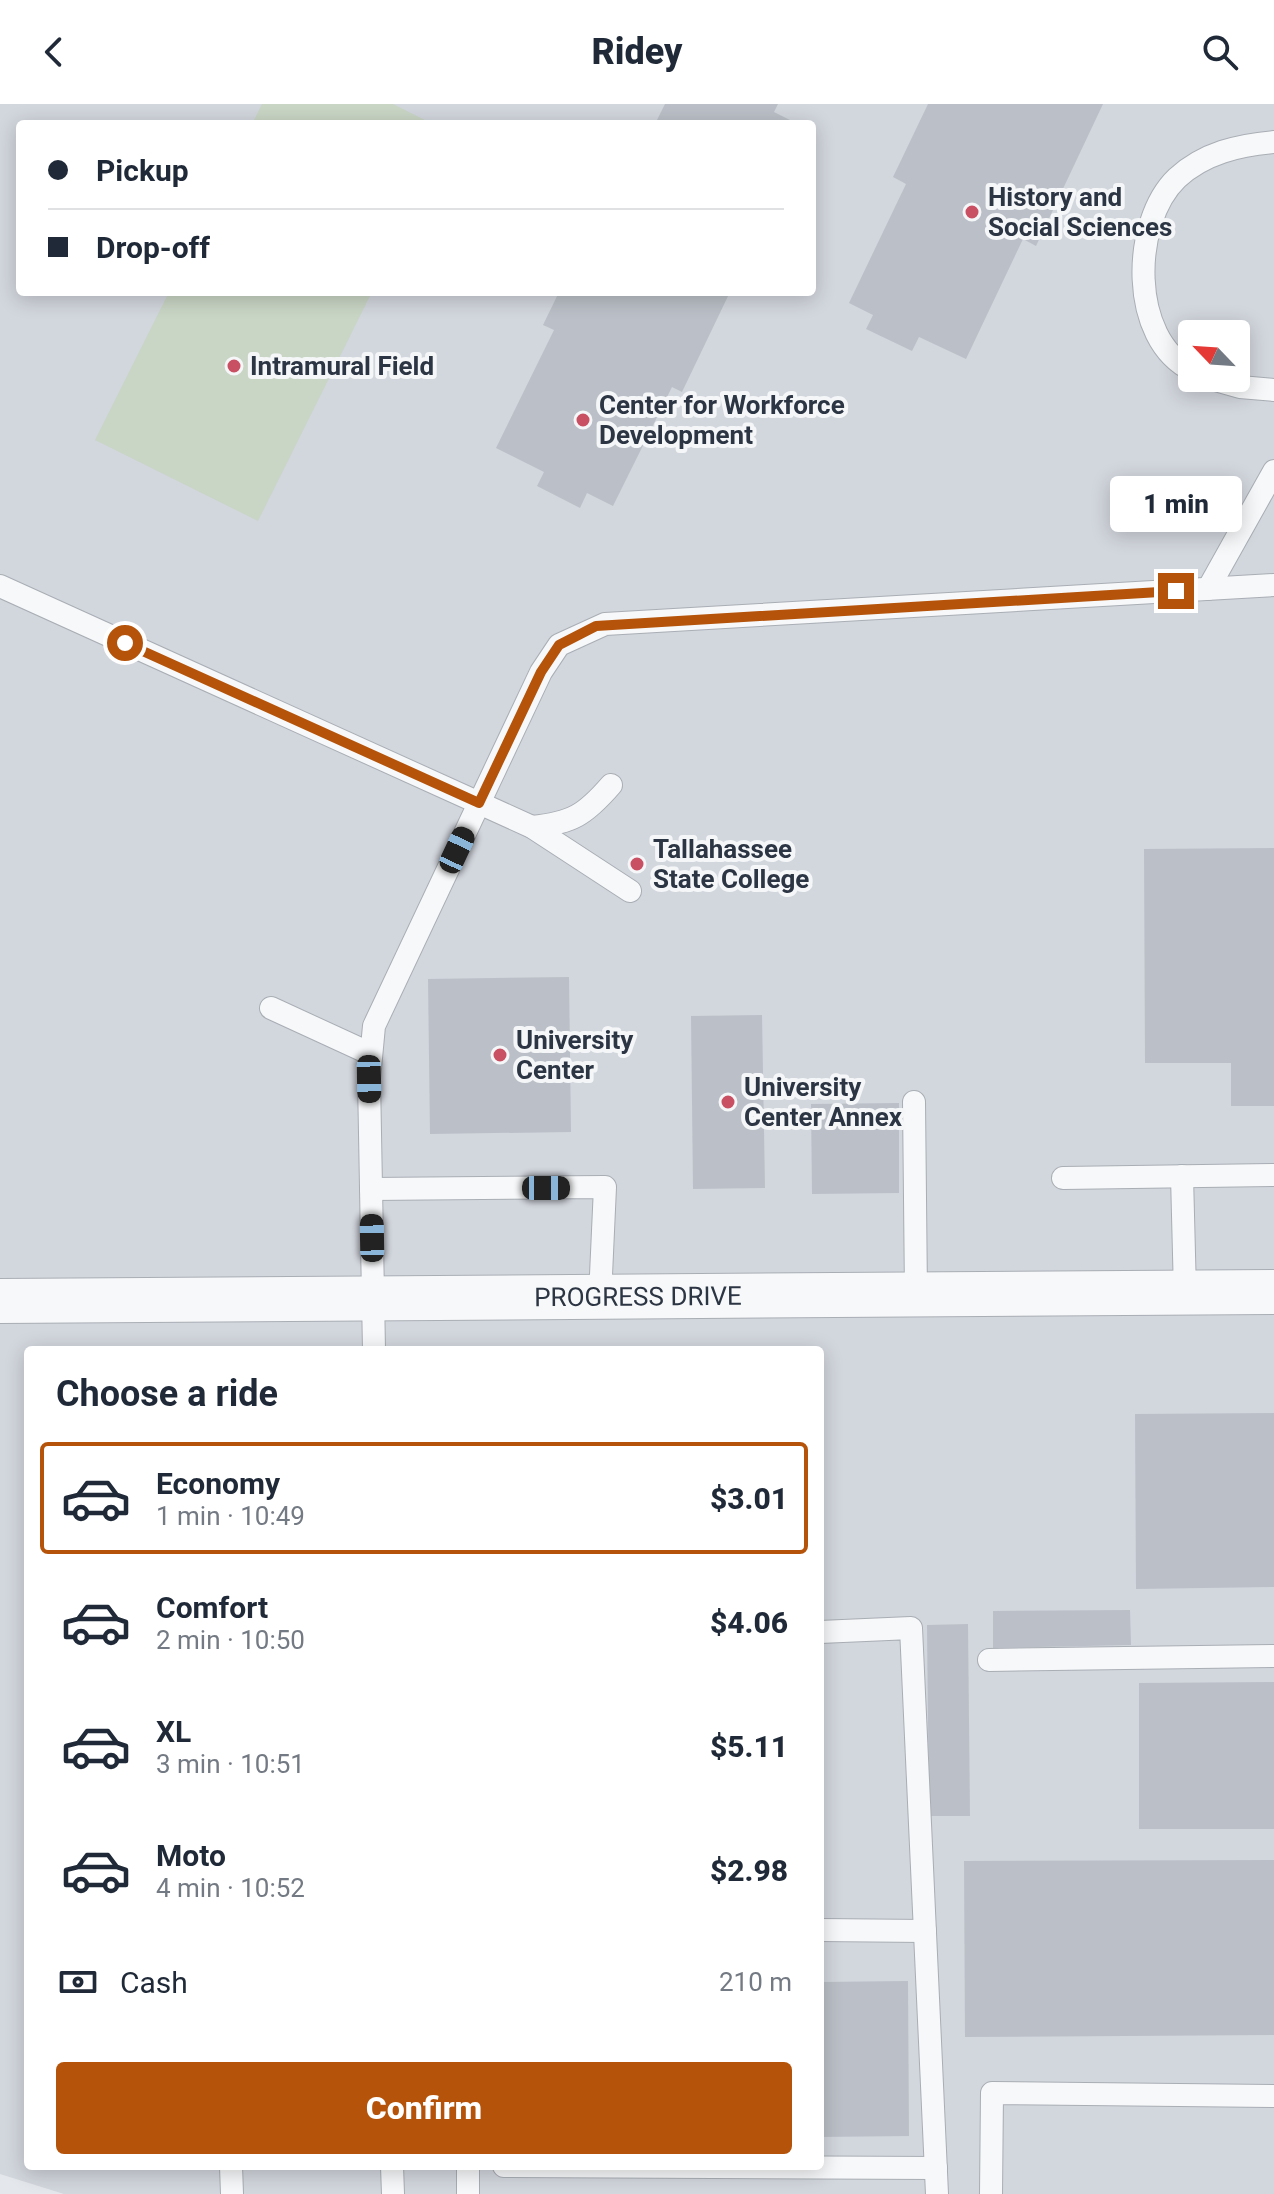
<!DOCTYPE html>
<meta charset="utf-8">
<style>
:root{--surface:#fff;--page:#f6f6f7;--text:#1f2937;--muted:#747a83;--line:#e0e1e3;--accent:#b45309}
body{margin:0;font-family:Roboto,sans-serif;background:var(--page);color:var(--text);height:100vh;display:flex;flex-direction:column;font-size:30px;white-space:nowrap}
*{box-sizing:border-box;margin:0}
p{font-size:26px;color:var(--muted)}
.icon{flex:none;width:44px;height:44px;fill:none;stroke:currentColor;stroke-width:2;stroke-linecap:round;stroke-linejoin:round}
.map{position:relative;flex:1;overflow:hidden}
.details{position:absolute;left:24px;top:1242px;width:800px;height:824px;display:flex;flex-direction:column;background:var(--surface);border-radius:8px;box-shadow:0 4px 20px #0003}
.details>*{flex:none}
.guide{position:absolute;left:16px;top:16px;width:800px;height:176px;border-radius:8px;box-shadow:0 4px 20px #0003;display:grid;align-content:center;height:176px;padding:0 32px;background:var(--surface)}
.needle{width:52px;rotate:295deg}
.tools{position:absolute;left:1178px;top:216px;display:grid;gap:16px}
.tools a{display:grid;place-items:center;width:72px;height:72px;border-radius:8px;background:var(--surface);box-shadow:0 4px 20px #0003;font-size:40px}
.end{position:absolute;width:36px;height:36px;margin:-18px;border:10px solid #b45309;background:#fff;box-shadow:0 0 0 4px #fff}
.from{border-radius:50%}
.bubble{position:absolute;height:56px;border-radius:8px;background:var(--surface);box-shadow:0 4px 20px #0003;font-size:26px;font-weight:800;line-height:56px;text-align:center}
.car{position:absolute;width:24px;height:48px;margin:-24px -12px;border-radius:10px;box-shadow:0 0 6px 2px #0007;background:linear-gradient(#222 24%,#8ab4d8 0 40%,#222 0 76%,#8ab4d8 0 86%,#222 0)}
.guide b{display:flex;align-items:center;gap:28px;height:76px;font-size:30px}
.guide b+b{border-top:2px solid var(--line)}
.guide i{width:20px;height:20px;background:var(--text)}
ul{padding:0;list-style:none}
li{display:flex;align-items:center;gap:24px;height:112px;margin:0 16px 12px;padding:0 16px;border:4px solid transparent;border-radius:8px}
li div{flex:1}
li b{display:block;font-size:30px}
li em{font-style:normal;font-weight:800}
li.selected{border-color:var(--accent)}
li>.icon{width:72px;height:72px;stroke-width:1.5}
h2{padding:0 32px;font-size:36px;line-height:96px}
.pay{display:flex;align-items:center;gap:20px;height:88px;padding:0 32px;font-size:30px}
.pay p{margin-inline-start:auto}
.action{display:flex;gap:16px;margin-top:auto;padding:16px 32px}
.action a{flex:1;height:92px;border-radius:8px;background:var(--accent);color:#fff;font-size:32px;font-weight:800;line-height:92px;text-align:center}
header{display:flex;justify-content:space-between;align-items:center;height:104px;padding:0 32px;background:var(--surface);font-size:36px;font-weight:800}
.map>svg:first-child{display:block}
.built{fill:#d2d6dd;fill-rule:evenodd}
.green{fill:#c9d5c5}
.building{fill:#bbc0c8}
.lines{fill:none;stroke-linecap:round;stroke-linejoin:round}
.service-casing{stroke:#a9aeb5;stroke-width:24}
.minor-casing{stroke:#a9aeb5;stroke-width:46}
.service{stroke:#f7f8f9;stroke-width:22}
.minor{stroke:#f7f8f9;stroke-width:44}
.route{stroke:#b45309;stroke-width:10}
.poi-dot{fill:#c95063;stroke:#f4f6f8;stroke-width:3}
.labels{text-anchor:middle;stroke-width:8;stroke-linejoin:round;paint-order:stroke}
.poi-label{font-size:26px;font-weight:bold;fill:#2c3543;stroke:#f4f6f8;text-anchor:start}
.street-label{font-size:26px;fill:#2c3543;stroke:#f4f6f8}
</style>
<header><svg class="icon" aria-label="back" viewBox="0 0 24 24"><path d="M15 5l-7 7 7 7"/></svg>Ridey<svg class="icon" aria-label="search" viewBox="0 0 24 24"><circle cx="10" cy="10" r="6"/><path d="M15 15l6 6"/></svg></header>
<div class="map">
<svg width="1274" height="2090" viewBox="0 0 1274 2090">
<rect width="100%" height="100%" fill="#e4e7eb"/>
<path class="built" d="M0 0H1274V2090H64L0 2070ZM20 20H812V188H20ZM1192 230H1236V274H1192ZM28 1246H820V2062H28Z"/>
<g class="green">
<polygon points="262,0 393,0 433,20 252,20"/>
<polygon points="169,188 372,188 258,417 95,336"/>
</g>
<g class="building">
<polygon points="665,0 778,0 774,8 798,20 655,20"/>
<polygon points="928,0 1103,0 1036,142 1023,135 966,255 919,233 912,247 866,225 873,211 849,199 906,80 893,73"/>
<polygon points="559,188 730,188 682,288 672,283 613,402 587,389 580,404 537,382 544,368 496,344 554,226 543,221"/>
<polygon points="1274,744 1274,1002 1231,1002 1231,959 1145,959 1144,745"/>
<polygon points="569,873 571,1028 430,1030 428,875"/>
<polygon points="762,911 765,1084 693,1085 691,912"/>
<polygon points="899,999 899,1089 812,1090 811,1000"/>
<polygon points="1274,1309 1274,1483 1136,1485 1135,1310"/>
<polygon points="1130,1506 1131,1541 993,1544 993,1507"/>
<polygon points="968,1520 970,1712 929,1712 927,1521"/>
<polygon points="1274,1578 1274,1725 1139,1725 1139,1579"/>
<polygon points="1274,1756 1274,1931 965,1933 964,1757"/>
<polygon points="908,1877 909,2032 820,2033 820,1878"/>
</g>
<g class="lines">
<defs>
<g id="service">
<path d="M1192 266C1129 236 1131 118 1177 74 1204 49 1239 41 1274 38"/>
<polyline points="1208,274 1240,283 1274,286"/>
<polyline points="0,482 532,723 630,787"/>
<polyline points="1208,485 1274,367"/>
<path d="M532 723C572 719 585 711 611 681"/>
<polyline points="271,904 371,950"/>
<polyline points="914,998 916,1190"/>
<polyline points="1182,1072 1185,1189"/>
<polyline points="1063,1074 1274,1071"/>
<polyline points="371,1085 605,1083 600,1193"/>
<polyline points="374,1246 369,975 374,922 541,568 559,541 605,520 1274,481"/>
<polyline points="820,1528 911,1524 937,2090"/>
<polyline points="989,1556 1274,1552"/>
<polyline points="820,1826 925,1827"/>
<polyline points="231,2062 232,2090"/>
<polyline points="392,2062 393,2090"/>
<polyline points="468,2062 468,2090"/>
<polyline points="504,2062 936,2064"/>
<polyline points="991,2090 992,1989 1274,1992"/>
</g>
<g id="minor">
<path id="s1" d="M0 1197 1274 1188"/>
</g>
</defs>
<use href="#service" class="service-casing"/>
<use href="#minor" class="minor-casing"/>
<use href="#service" class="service"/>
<use href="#minor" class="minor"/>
</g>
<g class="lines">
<polyline class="route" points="125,539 479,699 541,568 559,541 596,522 1176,487"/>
</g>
<g class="poi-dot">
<circle cx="972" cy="108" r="8"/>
<circle cx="234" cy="262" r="8"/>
<circle cx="583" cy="316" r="8"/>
<circle cx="637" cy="760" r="8"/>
<circle cx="500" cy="951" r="8"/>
<circle cx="728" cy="998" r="8"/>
</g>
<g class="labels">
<g class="poi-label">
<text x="988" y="102">History and<tspan x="988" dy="30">Social Sciences</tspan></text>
<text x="250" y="271">Intramural Field</text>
<text x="599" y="310">Center for Workforce<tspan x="599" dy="30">Development</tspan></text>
<text x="653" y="754">Tallahassee<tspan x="653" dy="30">State College</tspan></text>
<text x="516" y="945">University<tspan x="516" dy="30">Center</tspan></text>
<text x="744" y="992">University<tspan x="744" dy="30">Center Annex</tspan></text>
</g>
<g class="street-label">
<text dy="9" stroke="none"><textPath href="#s1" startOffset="638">PROGRESS DRIVE</textPath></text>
</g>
</g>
</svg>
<div class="tools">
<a><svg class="needle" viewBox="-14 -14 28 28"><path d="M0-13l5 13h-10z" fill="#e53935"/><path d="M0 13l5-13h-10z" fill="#747a83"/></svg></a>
</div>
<i class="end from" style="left:125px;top:539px"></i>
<i class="end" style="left:1176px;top:487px"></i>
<div class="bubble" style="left:1110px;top:372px;width:132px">1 min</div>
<i class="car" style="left:457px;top:746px;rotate:25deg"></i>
<i class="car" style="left:369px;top:975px;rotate:179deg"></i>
<i class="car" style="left:546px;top:1084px;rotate:90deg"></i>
<i class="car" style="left:372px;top:1134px;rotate:359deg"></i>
<div class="guide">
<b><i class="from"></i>Pickup</b>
<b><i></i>Drop-off</b>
</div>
<section class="details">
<h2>Choose a ride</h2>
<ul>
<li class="selected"><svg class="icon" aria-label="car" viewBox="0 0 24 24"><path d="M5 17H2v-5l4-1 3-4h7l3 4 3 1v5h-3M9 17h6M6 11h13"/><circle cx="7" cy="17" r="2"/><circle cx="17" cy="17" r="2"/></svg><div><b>Economy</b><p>1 min · 10:49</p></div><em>$3.01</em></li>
<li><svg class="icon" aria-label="car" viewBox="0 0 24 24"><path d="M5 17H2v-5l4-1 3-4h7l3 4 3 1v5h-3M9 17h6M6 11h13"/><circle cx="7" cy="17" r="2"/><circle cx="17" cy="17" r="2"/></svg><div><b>Comfort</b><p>2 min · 10:50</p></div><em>$4.06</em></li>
<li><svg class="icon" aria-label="car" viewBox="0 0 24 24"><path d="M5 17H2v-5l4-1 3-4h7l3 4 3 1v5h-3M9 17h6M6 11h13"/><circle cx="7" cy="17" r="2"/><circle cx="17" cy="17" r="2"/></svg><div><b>XL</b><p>3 min · 10:51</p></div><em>$5.11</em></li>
<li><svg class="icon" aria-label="car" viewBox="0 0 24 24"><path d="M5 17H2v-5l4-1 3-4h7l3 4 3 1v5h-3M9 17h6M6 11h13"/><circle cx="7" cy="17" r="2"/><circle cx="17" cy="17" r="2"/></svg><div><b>Moto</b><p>4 min · 10:52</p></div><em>$2.98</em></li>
</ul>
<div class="pay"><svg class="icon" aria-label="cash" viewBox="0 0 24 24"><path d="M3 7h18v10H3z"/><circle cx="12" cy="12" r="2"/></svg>Cash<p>210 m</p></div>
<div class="action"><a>Confirm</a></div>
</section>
</div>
